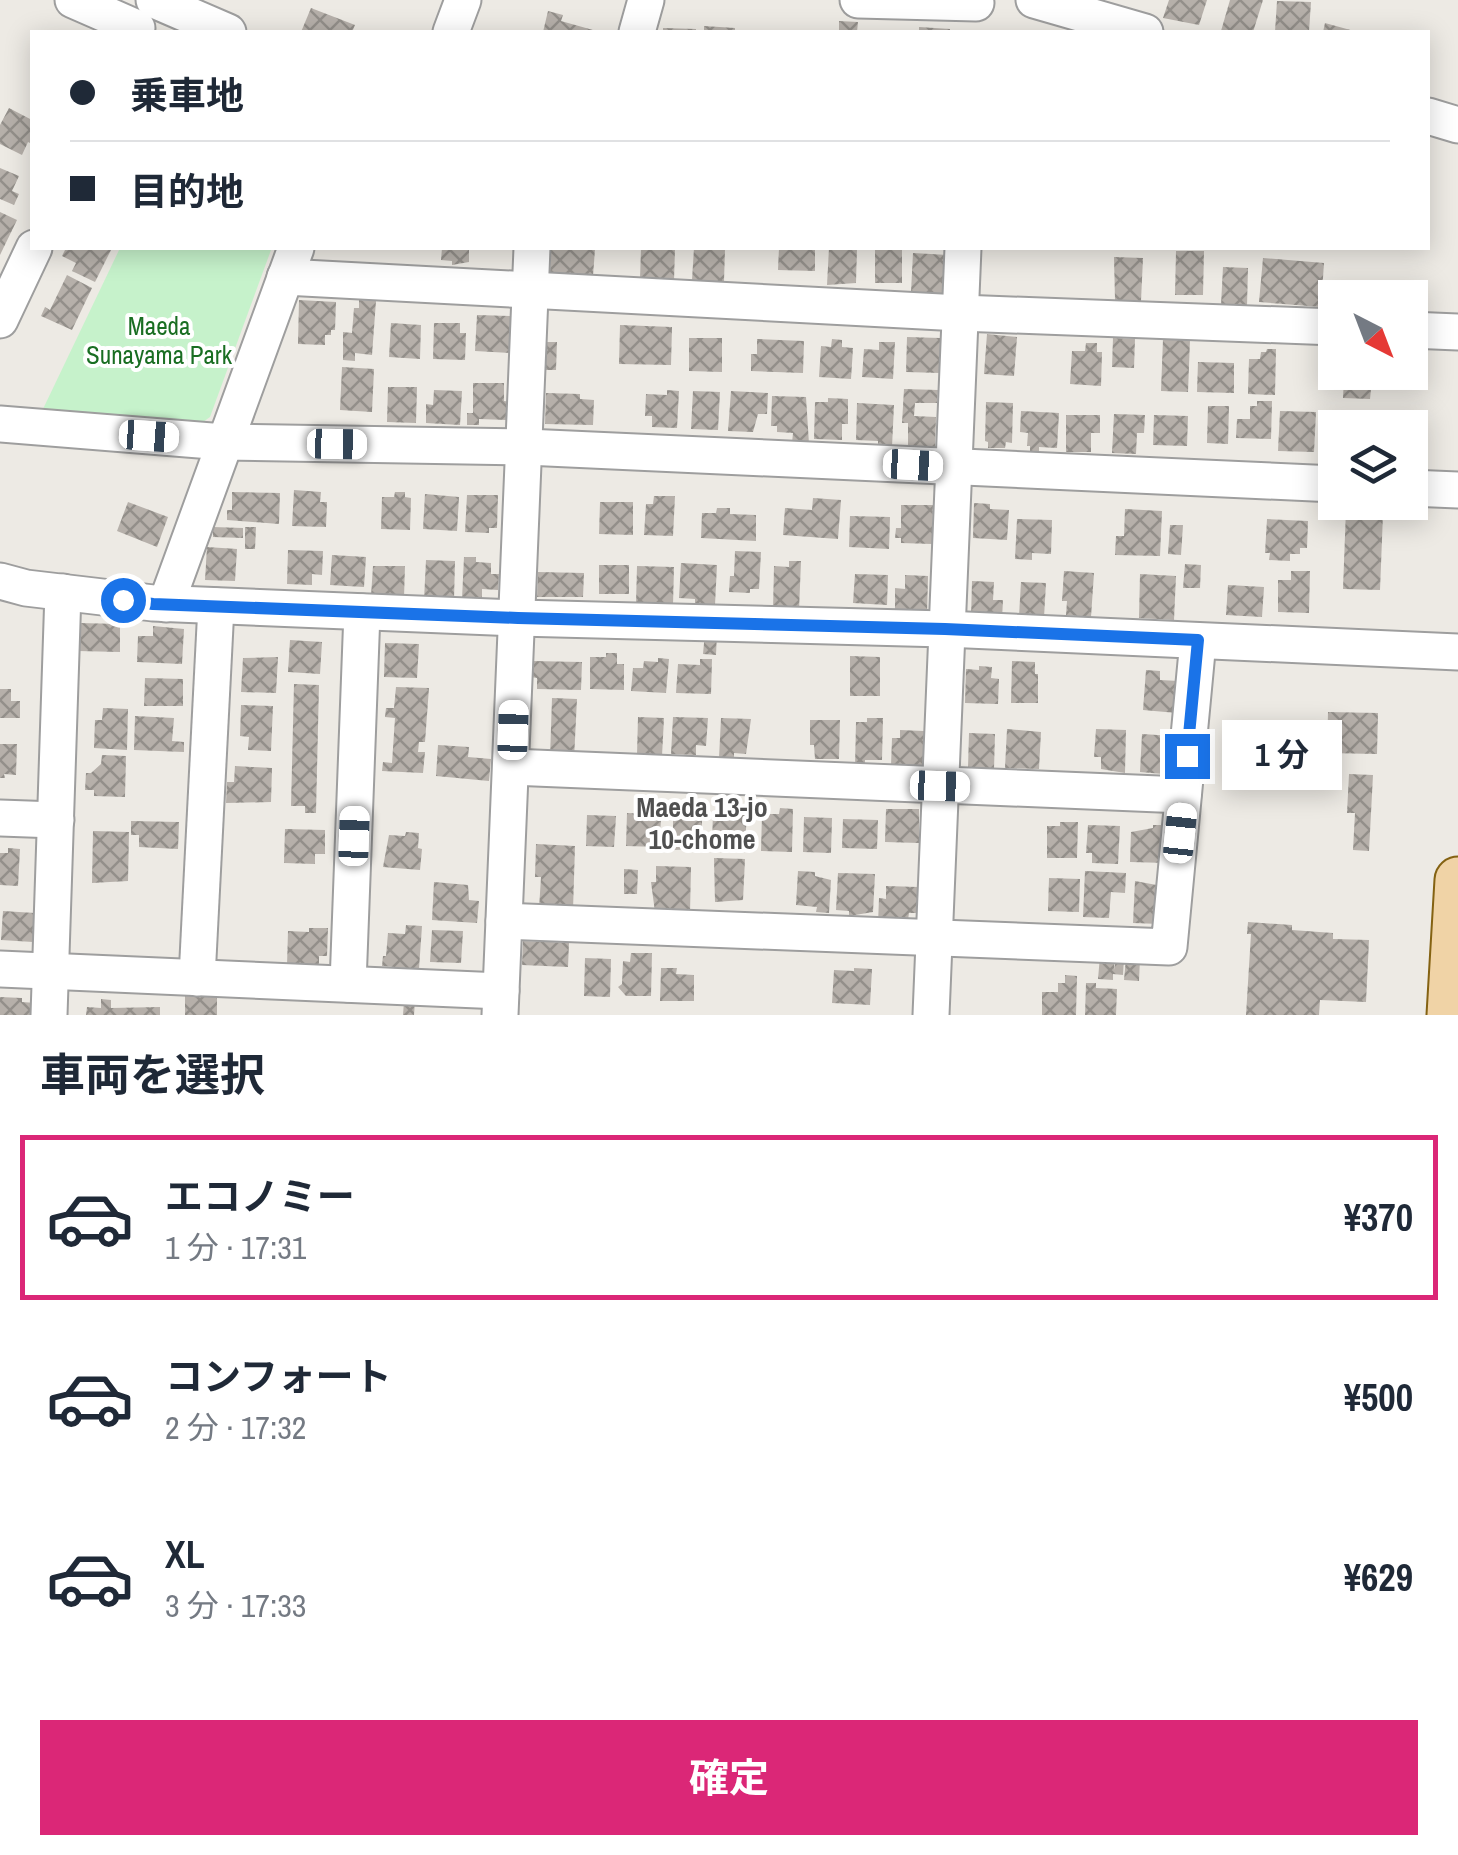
<!DOCTYPE html>
<html lang="ja">
<meta charset="utf-8">
<style>
:root{--surface:#fff;--page:#f6f6f7;--text:#1f2937;--muted:#747a83;--line:#e0e1e3;--accent:#db2777}
body{margin:0;font-family:"Archivo Narrow","Noto Sans JP",sans-serif;background:var(--page);color:var(--text);height:100vh;display:flex;flex-direction:column;font-size:38px;white-space:nowrap}
*{box-sizing:border-box;margin:0}
p{font-size:32px;color:var(--muted)}
.icon{flex:none;width:55px;height:55px;fill:none;stroke:currentColor;stroke-width:2;stroke-linecap:round;stroke-linejoin:round}
.map{position:relative;height:1015px;overflow:hidden}
.details{display:flex;flex-direction:column;background:var(--surface);flex:1}
.details>*{flex:none}
.hud{position:absolute;left:30px;top:30px;width:1400px;height:220px;border-radius:0px;box-shadow:0 5px 25px #0003;display:grid;align-content:center;height:220px;padding:0 40px;background:var(--surface)}
.needle{width:65px;rotate:138deg}
.fabs{position:absolute;left:1318px;top:280px;display:grid;gap:20px}
.fabs a{display:grid;place-items:center;width:110px;height:110px;border-radius:0px;background:var(--surface);box-shadow:0 5px 25px #0003;font-size:50px}
.end{position:absolute;width:45px;height:45px;margin:-22px;border:12px solid #1a73e8;background:#fff;box-shadow:0 0 0 5px #fff}
.from{border-radius:50%}
.bubble{position:absolute;height:70px;border-radius:0px;background:var(--surface);box-shadow:0 5px 25px #0003;font-size:32px;font-weight:700;line-height:70px;text-align:center}
.car{position:absolute;width:30px;height:60px;margin:-30px -15px;border-radius:12px;box-shadow:0 0 8px 2px #0007;background:linear-gradient(#fff 24%,#345 0 40%,#fff 0 76%,#345 0 86%,#fff 0)}
.hud b{display:flex;align-items:center;gap:35px;height:95px;font-size:38px}
.hud b+b{border-top:2px solid var(--line)}
.hud i{width:25px;height:25px;background:var(--text)}
ul{padding:0;list-style:none}
li{display:flex;align-items:center;gap:30px;height:165px;margin:0 20px 15px;padding:0 20px;border:5px solid transparent;border-radius:0px}
li div{flex:1}
li b{display:block;font-size:38px}
li em{font-style:normal;font-weight:700}
li.selected{border-color:var(--accent)}
li>.icon{width:90px;height:90px;stroke-width:1.5}
h2{padding:0 40px;font-size:45px;line-height:120px}
.primary-button{display:flex;gap:20px;margin-top:auto;padding:20px 40px}
.primary-button a{flex:1;height:115px;border-radius:0px;background:var(--accent);color:#fff;font-size:40px;font-weight:700;line-height:115px;text-align:center}
.map>svg:first-child{display:block}
.park{fill:#c6f2cb}
.building{fill:url(#building-cross-hatch)}
.lines{fill:none;stroke-linecap:round;stroke-linejoin:round}
.minor-casing{stroke:#9e9e9e;stroke-width:39}
.major-casing{stroke:#846212;stroke-width:49}
.minor{stroke:#fff;stroke-width:35}
.major{stroke:#f0d3a6;stroke-width:45}
.route{stroke:#1a73e8;stroke-width:12}
.labels{text-anchor:middle;stroke-width:8;stroke-linejoin:round;paint-order:stroke}
.park-label{font-size:25px;fill:#196e22;stroke:#fff}
.neighbourhood-label{font-size:28px;font-weight:bold;fill:#505050;stroke:#fff}
</style>
<div class="map">
<svg width="1458" height="1015" viewBox="0 0 1458 1015">
<defs>
<pattern id="building-cross-hatch" width="8" height="8" patternUnits="userSpaceOnUse" patternTransform="scale(2.5)"><rect width="8" height="8" fill="#b6b0aa"/><path d="M0 0l8 8M0 8l8-8" fill="none" stroke="#938f8a"/></pattern>
</defs>
<rect width="100%" height="100%" fill="#edeae4"/>
<polygon class="park" points="120,248 269,248 271,250 210,417 203,422 43,409"/>
<g class="building">
<polygon points="1169,0 1207,0 1199,25 1163,18"/>
<polygon points="1230,0 1263,0 1253,32 1221,31"/>
<polygon points="1277,1 1311,2 1309,32 1275,32"/>
<polygon points="311,8 355,25 352,32 301,32"/>
<polygon points="548,11 563,15 561,21 600,32 543,32"/>
<polygon points="839,21 858,22 857,32 839,32"/>
<polygon points="1325,23 1354,31 1353,32 1323,32"/>
<polygon points="704,26 735,28 735,32 704,32"/>
<polygon points="919,27 950,29 950,32 919,32"/>
<polygon points="663,28 696,29 696,32 663,32"/>
<polygon points="9,108 32,120 32,144 28,142 22,155 0,144 0,125"/>
<polygon points="0,168 19,176 12,191 19,194 14,205 0,199"/>
<polygon points="0,212 17,220 0,255"/>
<polygon points="66,248 112,248 95,282 72,271 76,263 62,256"/>
<polygon points="442,248 469,248 469,262 452,265 452,261 441,260"/>
<polygon points="551,248 595,249 593,276 550,274"/>
<polygon points="641,248 675,248 674,280 640,279"/>
<polygon points="694,248 725,249 724,281 706,281 706,285 697,285 697,281 692,280"/>
<polygon points="779,248 815,248 815,271 778,270"/>
<polygon points="829,248 857,248 856,283 827,285"/>
<rect x="875" y="248" width="27" height="35"/>
<polygon points="1176,251 1204,251 1203,295 1175,295"/>
<polygon points="913,253 948,255 946,294 911,292"/>
<polygon points="1114,257 1143,258 1141,301 1115,300"/>
<polygon points="1263,258 1324,263 1321,307 1259,302"/>
<polygon points="1223,267 1248,268 1247,306 1221,305"/>
<polygon points="67,275 92,288 72,330 41,316 45,307 50,310"/>
<polygon points="299,300 336,302 335,330 331,330 331,335 325,335 325,345 298,344"/>
<polygon points="359,300 376,301 372,355 355,353 355,361 343,360 343,332 352,333 354,308 359,308"/>
<polygon points="477,315 510,316 511,353 475,351"/>
<polygon points="391,323 421,325 420,359 389,357"/>
<polygon points="434,323 460,323 460,333 466,333 465,360 433,359"/>
<polygon points="620,325 672,327 671,365 619,364"/>
<polygon points="987,334 1017,337 1014,376 984,374"/>
<polygon points="907,337 940,338 940,373 906,372"/>
<polygon points="689,338 722,338 722,372 689,371"/>
<polygon points="1113,338 1135,339 1134,368 1112,367"/>
<polygon points="757,339 804,341 803,373 751,371 751,354 757,354"/>
<polygon points="832,339 842,340 842,347 853,348 851,379 819,377 821,346 831,347"/>
<polygon points="1163,339 1190,340 1188,392 1161,391"/>
<polygon points="546,342 557,342 556,370 545,370"/>
<polygon points="879,342 895,342 893,379 862,377 864,349 879,350"/>
<polygon points="1086,343 1097,343 1097,352 1102,352 1101,386 1070,384 1072,351 1085,351"/>
<polygon points="1267,349 1276,349 1275,395 1248,394 1249,359 1260,359 1261,352 1266,352"/>
<polygon points="1198,362 1234,363 1234,393 1197,392"/>
<polygon points="342,367 374,369 372,412 340,410"/>
<polygon points="1329,372 1379,372 1379,379 1372,379 1370,399 1343,398 1344,377 1329,375"/>
<polygon points="473,383 504,383 504,401 511,402 511,414 506,413 506,420 479,419 479,425 467,425 467,413 473,413"/>
<polygon points="388,387 417,387 416,423 387,422"/>
<polygon points="904,389 938,390 937,403 915,403 914,416 936,417 935,448 908,447 908,423 902,423"/>
<polygon points="434,390 462,391 460,425 426,423 426,404 433,405"/>
<polygon points="667,390 679,391 677,428 652,427 652,416 645,416 646,394 667,395"/>
<polygon points="693,391 720,392 718,430 691,429"/>
<polygon points="731,391 768,393 767,414 758,414 753,432 728,431"/>
<polygon points="546,393 580,394 580,399 594,400 593,425 545,424"/>
<polygon points="772,396 806,397 809,444 792,443 793,433 777,432 777,426 771,426"/>
<polygon points="828,398 848,399 848,424 842,424 842,440 814,439 815,402 828,402"/>
<polygon points="1257,401 1272,401 1271,439 1236,438 1237,419 1250,419 1250,406 1257,406"/>
<polygon points="986,402 1013,403 1012,443 1006,442 1005,448 988,448 988,442 985,441"/>
<polygon points="857,403 894,405 892,447 878,447 878,441 856,440"/>
<polygon points="1208,406 1229,406 1228,444 1207,443"/>
<polygon points="1021,411 1059,413 1057,448 1039,447 1039,452 1030,452 1030,446 1027,446 1028,433 1020,432"/>
<polygon points="1280,411 1316,412 1314,452 1278,451"/>
<polygon points="1114,414 1145,415 1144,433 1137,433 1136,454 1112,453"/>
<polygon points="1066,415 1100,415 1100,433 1091,433 1091,452 1066,452"/>
<polygon points="1154,415 1188,416 1187,446 1153,445"/>
<polygon points="294,490 321,492 320,502 327,502 326,527 292,526"/>
<polygon points="232,492 280,493 279,524 227,520 227,510 232,510"/>
<polygon points="395,492 405,492 405,497 411,498 410,530 381,529 382,497 394,497"/>
<polygon points="425,494 459,497 457,531 423,529"/>
<polygon points="467,495 498,495 497,528 489,528 489,533 465,532"/>
<polygon points="654,496 675,496 673,536 644,535 646,504 653,504"/>
<polygon points="813,498 841,500 838,539 783,535 785,508 812,510"/>
<polygon points="128,502 168,517 157,547 117,531"/>
<polygon points="600,502 633,502 633,535 599,534"/>
<polygon points="974,503 990,504 990,509 1009,510 1007,540 973,538"/>
<polygon points="901,505 933,505 932,544 901,543 901,538 895,538 896,528 901,528"/>
<polygon points="717,508 730,508 730,514 756,515 756,541 701,538 702,513 716,513"/>
<polygon points="1125,509 1162,511 1160,556 1115,555 1116,536 1124,536"/>
<polygon points="1346,509 1369,509 1369,514 1383,514 1380,590 1343,589"/>
<polygon points="850,516 890,517 889,549 849,547"/>
<polygon points="1017,519 1052,520 1051,554 1032,553 1032,560 1015,559"/>
<polygon points="1267,519 1308,521 1307,548 1300,548 1300,554 1290,554 1290,561 1269,560 1270,553 1265,553"/>
<polygon points="1170,525 1183,525 1181,555 1168,554"/>
<polygon points="213,527 243,528 243,538 213,537"/>
<polygon points="245,527 256,527 255,549 245,549"/>
<polygon points="207,547 237,549 235,581 205,580"/>
<polygon points="288,550 323,551 322,575 312,574 312,585 287,584"/>
<polygon points="735,551 761,552 759,589 750,589 750,593 729,592 730,576 734,576"/>
<polygon points="332,555 366,557 364,587 330,585"/>
<polygon points="464,557 476,557 476,562 491,563 491,574 499,574 498,590 482,589 482,600 462,599"/>
<polygon points="426,560 455,561 454,600 424,600"/>
<polygon points="789,561 801,561 799,611 773,610 774,566 789,567"/>
<polygon points="681,563 717,565 715,605 695,605 695,599 679,598"/>
<polygon points="1185,564 1201,565 1200,588 1183,588"/>
<rect x="599" y="565" width="30" height="29"/>
<polygon points="373,566 405,566 404,597 371,596"/>
<polygon points="637,566 674,567 673,605 636,604"/>
<polygon points="1064,571 1094,573 1091,617 1066,615 1067,601 1062,601"/>
<polygon points="1291,571 1310,571 1309,613 1278,612 1278,580 1291,580"/>
<polygon points="538,572 584,573 583,597 537,597"/>
<polygon points="855,574 888,575 887,605 853,603"/>
<polygon points="1140,574 1176,576 1174,620 1139,618"/>
<polygon points="905,575 928,576 927,616 895,615 895,588 905,589"/>
<polygon points="972,581 994,582 993,600 1003,600 1002,619 971,618"/>
<polygon points="1021,582 1046,583 1044,617 1019,616"/>
<polygon points="1228,585 1264,587 1262,617 1226,615"/>
<polygon points="79,623 120,624 120,652 78,651"/>
<polygon points="153,626 184,629 182,664 137,662 138,636 153,636"/>
<polygon points="705,632 717,633 716,655 703,654"/>
<polygon points="290,640 322,642 320,674 288,672"/>
<polygon points="385,643 419,644 417,678 384,677"/>
<polygon points="606,653 617,653 617,664 624,664 624,690 590,689 590,657 606,657"/>
<polygon points="850,656 880,657 880,696 850,696"/>
<polygon points="278,657 276,693 241,692 243,658"/>
<polygon points="658,658 669,659 666,693 631,691 633,668 643,668 644,661 658,662"/>
<polygon points="700,659 712,659 711,694 676,693 678,664 700,665"/>
<polygon points="532,661 582,662 581,690 537,689 537,678 531,677"/>
<polygon points="1012,661 1035,662 1035,674 1038,674 1038,703 1011,703"/>
<polygon points="979,666 992,667 991,678 999,679 998,704 965,703 966,669 979,670"/>
<polygon points="1146,670 1160,671 1160,680 1179,681 1177,713 1143,710"/>
<polygon points="145,678 183,679 183,706 144,706"/>
<polygon points="294,684 319,685 316,813 305,813 305,806 291,806"/>
<polygon points="396,687 429,688 425,742 419,742 418,752 425,752 423,773 382,771 383,762 392,763 395,718 385,717 386,708 394,708"/>
<polygon points="0,689 11,689 11,701 20,701 20,718 0,718"/>
<polygon points="552,698 577,699 574,759 550,758"/>
<polygon points="241,705 273,706 271,751 248,750 249,737 240,736"/>
<polygon points="103,708 128,709 127,750 94,748 95,720 102,720"/>
<polygon points="1328,712 1378,713 1377,754 1327,753"/>
<polygon points="135,716 174,718 172,741 184,742 184,752 134,750"/>
<polygon points="638,717 664,718 662,756 637,755"/>
<polygon points="673,717 708,718 706,746 696,745 696,755 671,754"/>
<polygon points="721,718 751,719 746,754 734,753 734,758 719,758"/>
<polygon points="867,718 883,718 882,760 865,760 865,767 855,767 856,722 867,722"/>
<polygon points="810,720 840,720 839,759 815,759 814,745 810,745"/>
<polygon points="1007,729 1041,732 1039,769 1005,768"/>
<polygon points="1096,729 1126,730 1125,773 1101,769 1101,757 1094,757"/>
<polygon points="900,730 924,731 923,767 891,766 892,738 900,738"/>
<polygon points="969,733 995,734 994,769 968,768"/>
<polygon points="1142,734 1173,736 1172,764 1164,763 1163,774 1140,772"/>
<polygon points="0,744 17,744 16,775 4,774 5,778 0,778"/>
<polygon points="438,745 469,747 468,757 491,759 489,781 436,776"/>
<polygon points="102,755 126,756 125,797 94,796 94,790 85,790 86,773 91,773 101,764"/>
<polygon points="235,766 272,768 271,802 226,803 227,782 234,782"/>
<polygon points="1349,774 1373,775 1369,851 1353,850 1355,813 1347,813"/>
<polygon points="780,808 793,809 792,852 761,851 762,814 779,814"/>
<polygon points="886,809 919,809 919,843 885,842"/>
<polygon points="713,811 747,813 745,846 712,845"/>
<polygon points="627,813 653,814 653,820 661,820 659,847 626,846"/>
<polygon points="587,815 616,816 614,847 586,846"/>
<polygon points="804,817 832,818 831,853 803,852"/>
<polygon points="673,819 702,819 702,849 673,850"/>
<polygon points="843,819 878,820 877,849 842,848"/>
<polygon points="131,821 179,822 178,849 139,847 139,835 131,835"/>
<polygon points="1060,822 1078,822 1077,858 1047,858 1047,826 1060,826"/>
<polygon points="1088,825 1120,826 1118,864 1092,863 1092,853 1086,853"/>
<polygon points="1153,825 1167,825 1166,863 1130,862 1131,832 1153,828"/>
<polygon points="285,829 325,830 325,854 315,854 315,864 284,863"/>
<polygon points="93,831 129,832 128,881 92,883"/>
<polygon points="406,832 419,833 418,848 422,849 420,870 383,867 389,835 405,836"/>
<polygon points="536,844 575,846 573,910 539,909 541,877 535,877"/>
<polygon points="8,848 20,849 18,886 0,885 0,853 8,853"/>
<polygon points="714,858 745,859 743,900 715,902"/>
<polygon points="656,866 691,867 690,913 655,912 651,882 656,882"/>
<polygon points="624,869 638,870 637,894 624,894"/>
<polygon points="798,871 815,872 815,876 831,880 829,913 816,912 817,907 796,905"/>
<polygon points="1085,871 1126,873 1125,893 1111,892 1109,918 1083,917"/>
<polygon points="838,873 875,874 873,912 849,916 849,911 836,910"/>
<polygon points="1049,878 1080,879 1079,912 1048,911"/>
<polygon points="1135,881 1162,886 1160,924 1133,923"/>
<polygon points="434,882 468,885 469,900 479,901 477,923 432,920"/>
<polygon points="886,886 918,887 917,913 909,913 908,920 878,924 879,898 886,899"/>
<polygon points="3,911 35,913 33,942 1,940"/>
<polygon points="1248,922 1292,925 1292,930 1333,933 1333,939 1369,940 1366,1002 1320,1000 1319,1015 1246,1015 1251,934 1247,934"/>
<polygon points="406,925 422,926 419,969 382,966 383,956 386,956 388,933 405,934"/>
<polygon points="309,928 328,928 327,956 319,956 319,967 287,966 288,931 309,932"/>
<polygon points="432,930 463,931 461,963 430,962"/>
<polygon points="542,938 551,938 551,942 569,943 568,967 522,965 523,941 541,942"/>
<polygon points="631,953 652,953 651,996 626,996 618,987 622,984 623,961 630,962"/>
<polygon points="1100,956 1114,956 1114,970 1116,957 1124,957 1123,975 1113,974 1113,980 1098,979"/>
<polygon points="585,958 611,959 610,997 584,996"/>
<polygon points="1126,958 1140,959 1139,981 1124,980"/>
<polygon points="661,968 677,968 676,974 694,975 694,1001 660,1001"/>
<polygon points="854,968 872,969 870,1005 832,1003 834,970 854,971"/>
<polygon points="1065,975 1077,976 1076,1015 1042,1015 1042,992 1058,992 1058,983 1065,983"/>
<polygon points="1086,983 1096,983 1096,988 1117,989 1116,1015 1085,1015"/>
<polygon points="185,996 217,997 217,1015 185,1015"/>
<polygon points="0,997 22,998 22,1002 36,1003 35,1015 0,1015"/>
<polygon points="101,999 111,1000 111,1008 160,1007 160,1015 86,1015 87,1007 101,1008"/>
<polygon points="404,1001 415,1001 414,1015 403,1015"/>
</g>
<g class="lines">
<defs>
<g id="minor">
<polyline points="73,0 137,28"/>
<polyline points="154,0 228,32"/>
<polyline points="858,0 976,3"/>
<polyline points="1034,0 1145,32"/>
<polyline points="451,32 463,0"/>
<polyline points="637,32 646,0"/>
<polyline points="1428,116 1458,125"/>
<polyline points="285,277 960,313 1335,327"/>
<polyline points="0,320 34,248"/>
<polyline points="1410,330 1458,332"/>
<polyline points="0,424 224,442 526,447 1335,484"/>
<polyline points="1410,488 1458,490"/>
<polyline points="0,581 26,588 153,603 518,618 945,629 1458,652"/>
<polyline points="166,604 296,248"/>
<polyline points="511,767 1183,795"/>
<polyline points="0,818 56,820"/>
<polyline points="504,921 1169,947 1198,641"/>
<polyline points="0,969 501,991"/>
<polyline points="197,978 216,606"/>
<polyline points="348,984 362,612"/>
<polyline points="49,1015 63,592"/>
<polyline points="500,1015 532,248"/>
<polyline points="931,1015 963,248"/>
</g>
<polyline id="major" points="1450,1015 1458,880"/>
</defs>
<use href="#minor" class="minor-casing"/>
<use href="#major" class="major-casing"/>
<use href="#minor" class="minor"/>
<use href="#major" class="major"/>
</g>
<g class="lines">
<polyline class="route" points="123,600 153,604 518,618 945,629 1198,640 1187,756"/>
</g>
<g class="labels">
<g class="park-label">
<text x="159" y="335">Maeda<tspan x="159" dy="29">Sunayama Park</tspan></text>
</g>
<g class="neighbourhood-label">
<text x="702" y="817">Maeda 13-jo<tspan x="702" dy="32">10-chome</tspan></text>
</g>
</g>
</svg>
<div class="fabs">
<a><svg class="needle" viewBox="-14 -14 28 28"><path d="M0-13l5 13h-10z" fill="#e53935"/><path d="M0 13l5-13h-10z" fill="#747a83"/></svg></a>
<a><svg class="icon" aria-label="layers" viewBox="0 0 24 24"><path d="M12 4l9 5-9 5-9-5zM3 14l9 5 9-5"/></svg></a>
</div>
<i class="end from" style="left:123px;top:600px"></i>
<i class="end" style="left:1187px;top:756px"></i>
<div class="bubble" style="left:1222px;top:720px;width:120px">1 分</div>
<i class="car" style="left:149px;top:436px;rotate:94deg"></i>
<i class="car" style="left:337px;top:444px;rotate:91deg"></i>
<i class="car" style="left:913px;top:465px;rotate:93deg"></i>
<i class="car" style="left:513px;top:730px;rotate:2deg"></i>
<i class="car" style="left:940px;top:786px;rotate:92deg"></i>
<i class="car" style="left:1180px;top:833px;rotate:6deg"></i>
<i class="car" style="left:354px;top:836px;rotate:2deg"></i>
<div class="hud">
<b><i class="from"></i>乗車地</b>
<b><i></i>目的地</b>
</div>
</div>
<section class="details">
<h2>車両を選択</h2>
<ul>
<li class="selected"><svg class="icon" aria-label="car" viewBox="0 0 24 24"><path d="M5 17H2v-5l4-1 3-4h7l3 4 3 1v5h-3M9 17h6M6 11h13"/><circle cx="7" cy="17" r="2"/><circle cx="17" cy="17" r="2"/></svg><div><b>エコノミー</b><p>1 分 · 17:31</p></div><em>¥370</em></li>
<li><svg class="icon" aria-label="car" viewBox="0 0 24 24"><path d="M5 17H2v-5l4-1 3-4h7l3 4 3 1v5h-3M9 17h6M6 11h13"/><circle cx="7" cy="17" r="2"/><circle cx="17" cy="17" r="2"/></svg><div><b>コンフォート</b><p>2 分 · 17:32</p></div><em>¥500</em></li>
<li><svg class="icon" aria-label="car" viewBox="0 0 24 24"><path d="M5 17H2v-5l4-1 3-4h7l3 4 3 1v5h-3M9 17h6M6 11h13"/><circle cx="7" cy="17" r="2"/><circle cx="17" cy="17" r="2"/></svg><div><b>XL</b><p>3 分 · 17:33</p></div><em>¥629</em></li>
</ul>
<div class="primary-button"><a>確定</a></div>
</section>
